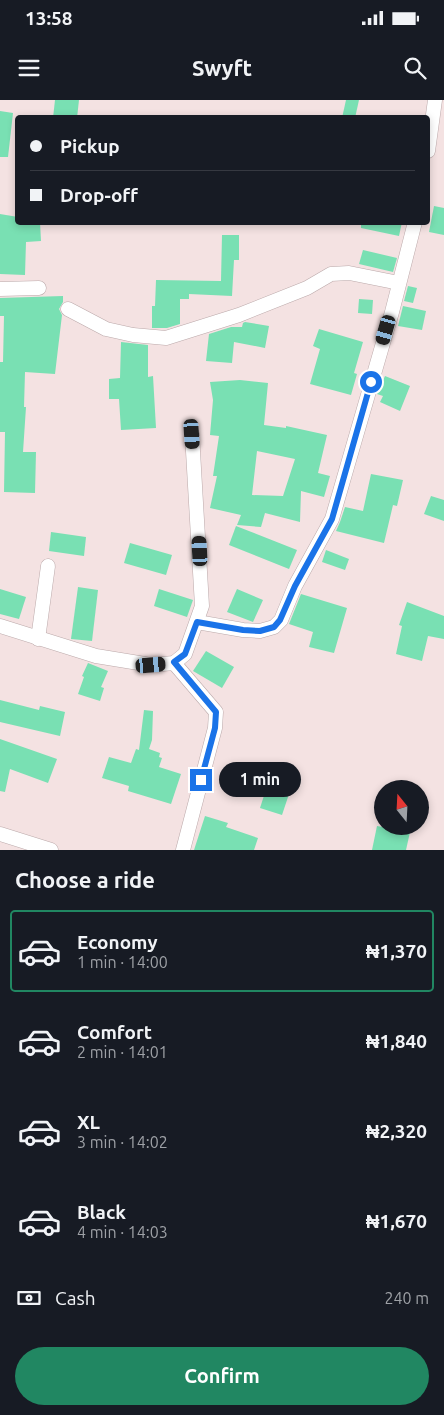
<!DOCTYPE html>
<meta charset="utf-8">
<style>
:root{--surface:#171b24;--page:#242831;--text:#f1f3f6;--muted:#9ea1a6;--line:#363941;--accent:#218762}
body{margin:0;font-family:Ubuntu,sans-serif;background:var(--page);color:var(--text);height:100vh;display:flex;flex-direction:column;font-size:19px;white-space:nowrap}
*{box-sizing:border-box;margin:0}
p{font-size:16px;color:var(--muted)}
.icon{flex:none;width:28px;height:28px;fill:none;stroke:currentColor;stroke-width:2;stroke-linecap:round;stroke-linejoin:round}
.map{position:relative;height:750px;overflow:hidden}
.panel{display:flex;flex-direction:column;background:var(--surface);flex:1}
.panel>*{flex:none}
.hud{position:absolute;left:15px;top:15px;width:415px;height:110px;border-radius:5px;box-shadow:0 2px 8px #0003;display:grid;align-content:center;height:110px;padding:0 15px;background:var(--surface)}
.needle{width:32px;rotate:342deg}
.controls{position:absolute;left:374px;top:680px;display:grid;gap:10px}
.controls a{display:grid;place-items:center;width:55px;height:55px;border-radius:50%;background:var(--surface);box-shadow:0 2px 8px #0003;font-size:25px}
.end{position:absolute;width:22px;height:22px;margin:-11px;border:6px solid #1a73e8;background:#fff;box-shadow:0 0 0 2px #fff}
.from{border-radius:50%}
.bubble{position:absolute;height:35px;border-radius:18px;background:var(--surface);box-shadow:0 2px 8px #0003;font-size:16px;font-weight:700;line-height:35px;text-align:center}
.car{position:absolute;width:15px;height:30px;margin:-15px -8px;border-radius:6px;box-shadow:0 0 4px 1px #0007;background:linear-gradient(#222 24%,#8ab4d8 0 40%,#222 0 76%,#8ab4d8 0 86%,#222 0)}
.hud b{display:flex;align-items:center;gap:18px;height:48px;font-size:19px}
.hud b+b{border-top:1px solid var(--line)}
.hud i{width:12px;height:12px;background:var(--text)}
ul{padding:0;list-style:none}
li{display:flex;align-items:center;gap:15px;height:82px;margin:0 10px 8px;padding:0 5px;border:2px solid transparent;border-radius:5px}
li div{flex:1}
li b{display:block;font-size:19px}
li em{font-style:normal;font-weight:700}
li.active{border-color:var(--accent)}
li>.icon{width:45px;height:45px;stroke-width:1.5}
h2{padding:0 15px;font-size:22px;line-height:60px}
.pay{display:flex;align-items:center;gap:12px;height:55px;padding:0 15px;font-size:19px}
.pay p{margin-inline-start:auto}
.cta{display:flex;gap:10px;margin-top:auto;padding:10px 15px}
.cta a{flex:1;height:58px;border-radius:30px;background:var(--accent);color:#fff;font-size:20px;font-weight:700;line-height:58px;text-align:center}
.status{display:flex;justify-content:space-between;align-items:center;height:35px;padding:0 25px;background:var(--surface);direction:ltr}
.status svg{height:14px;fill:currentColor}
header{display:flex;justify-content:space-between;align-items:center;height:65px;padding:0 15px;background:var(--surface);font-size:22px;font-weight:700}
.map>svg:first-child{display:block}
.building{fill:#79e0b3;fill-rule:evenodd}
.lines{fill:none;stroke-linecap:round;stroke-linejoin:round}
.minor-casing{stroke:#bba9aa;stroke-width:15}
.minor{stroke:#fff;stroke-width:14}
.route{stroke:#1a73e8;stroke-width:6}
</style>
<div class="status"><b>13:58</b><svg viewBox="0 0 49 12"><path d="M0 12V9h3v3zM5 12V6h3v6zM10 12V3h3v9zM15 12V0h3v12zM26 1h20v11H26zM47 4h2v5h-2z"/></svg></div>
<header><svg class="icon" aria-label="menu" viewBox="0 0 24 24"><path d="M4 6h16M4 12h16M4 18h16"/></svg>Swyft<svg class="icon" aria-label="search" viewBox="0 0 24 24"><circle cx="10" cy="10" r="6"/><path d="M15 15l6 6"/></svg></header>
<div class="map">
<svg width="444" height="750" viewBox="0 0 444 750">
<rect width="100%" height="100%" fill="#f4e2e2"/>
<g class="building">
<polygon points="55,0 79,0 77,18 53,18"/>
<polygon points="346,0 359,0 355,18 342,18"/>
<polygon points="0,11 13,13 8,57 0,57"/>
<polygon points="434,106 444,108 444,135 429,132"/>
<polygon points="0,114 18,117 18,122 40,122 41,141 26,142 25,175 0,174"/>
<polygon points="361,122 402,122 399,136 361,128"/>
<polygon points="222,135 239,135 239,160 234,160 232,196 189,194 189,199 180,199 180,224 167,228 152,228 152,206 155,206 156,180 221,181"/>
<polygon points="363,150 397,158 393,172 359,164"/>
<polygon points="408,186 417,188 413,203 404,201"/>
<polygon points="63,196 63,202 59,209 62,215 55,274 25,272 24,307 26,307 23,352 36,352 35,393 4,392 5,332 0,332 0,262 3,262 4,216 0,216 0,198"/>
<polygon points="359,199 373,200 372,214 358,213"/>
<polygon points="403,206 426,211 422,230 398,226"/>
<polygon points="245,222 269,226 265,248 234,242 232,263 206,261 209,234 231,227 242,227 243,223"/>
<polygon points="319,229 363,242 354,273 357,274 351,295 310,284 320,249 313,246"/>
<polygon points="121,242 148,245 148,277 153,276 156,328 121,330 119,299 109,299 109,279 120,278"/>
<polygon points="385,276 410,286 400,311 380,302 383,296 377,294"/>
<path d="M240 280 268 283 264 325 286 328V326L327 335 318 373 330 376 324 397 301 391 300 422 265 413 261 427 237 425 241 415 210 408 217 376H213L219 336 210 335 213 300 210 282ZM257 351 295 359 283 396 252 395Z"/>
<polygon points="371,374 403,380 397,406 393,405 384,443 336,431 340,422 345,407 363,411"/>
<polygon points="431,396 444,400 444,421 424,414"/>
<polygon points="236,426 297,450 289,469 229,445"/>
<polygon points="51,432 86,437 84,456 49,451"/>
<polygon points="130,443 172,455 166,475 124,463"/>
<polygon points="326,450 349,459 345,470 322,462"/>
<polygon points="78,487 98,490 92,541 71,539"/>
<polygon points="0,489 26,497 19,519 0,514"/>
<polygon points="159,489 193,500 187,517 154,506"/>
<polygon points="237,489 263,500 253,522 227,512"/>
<polygon points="301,494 347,508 334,553 309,547 313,532 289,524"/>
<polygon points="407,502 444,516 444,539 428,536 422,561 396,554 402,526 399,525"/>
<polygon points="206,551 234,567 222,588 193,571"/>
<polygon points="88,563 108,571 101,587 104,588 100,601 78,594 84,577 82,576"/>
<polygon points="0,600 39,610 40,606 65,612 60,636 0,622"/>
<polygon points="144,610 153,611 152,640 149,649 160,653 159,657 162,658 159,667 181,674 171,704 128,691 129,686 102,678 109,657 131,663 136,649 139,650"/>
<polygon points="0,639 57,659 48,683 10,669 5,692 0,691"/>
<polygon points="273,668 295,676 282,715 260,708"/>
<polygon points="205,716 228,723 226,727 258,738 254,750 194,750"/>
<polygon points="377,726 410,732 406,750 372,750"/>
</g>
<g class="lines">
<defs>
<g id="minor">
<polyline points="428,51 435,0"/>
<polyline points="0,189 39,188"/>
<polyline points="68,209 106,229 133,235 166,238 239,215 307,188 331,174 349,173 399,183"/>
<polyline points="197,522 243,530 260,531 274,527 281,520 295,486 332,419 392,212 415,122"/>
<polyline points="0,526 96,556 151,565 174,563 185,554 202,506 192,334"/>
<polyline points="38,539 48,466"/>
<polyline points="174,563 216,612 215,628 183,750"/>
<polyline points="0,734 51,750"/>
</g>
</defs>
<use href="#minor" class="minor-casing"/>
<use href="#minor" class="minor"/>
</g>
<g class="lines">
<polyline class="route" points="201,680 215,628 216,612 174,562 185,554 197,522 243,530 260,531 274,527 280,520 295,486 332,419 371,282"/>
</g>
</svg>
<div class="controls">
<a><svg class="needle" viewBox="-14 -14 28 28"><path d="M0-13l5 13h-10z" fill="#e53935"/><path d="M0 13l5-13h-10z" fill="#9ea1a6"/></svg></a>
</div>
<i class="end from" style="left:371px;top:282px"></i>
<i class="end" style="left:201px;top:680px"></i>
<div class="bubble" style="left:219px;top:662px;width:82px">1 min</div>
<i class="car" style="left:386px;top:230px;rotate:196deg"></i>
<i class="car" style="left:192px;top:334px;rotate:176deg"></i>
<i class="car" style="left:200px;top:451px;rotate:357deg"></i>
<i class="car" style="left:151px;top:565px;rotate:85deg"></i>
<div class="hud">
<b><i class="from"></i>Pickup</b>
<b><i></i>Drop-off</b>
</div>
</div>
<section class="panel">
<h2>Choose a ride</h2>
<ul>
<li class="active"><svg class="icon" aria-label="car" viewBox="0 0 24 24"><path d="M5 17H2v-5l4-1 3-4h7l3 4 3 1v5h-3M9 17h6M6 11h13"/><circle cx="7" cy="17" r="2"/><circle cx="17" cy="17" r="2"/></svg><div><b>Economy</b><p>1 min · 14:00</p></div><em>₦1,370</em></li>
<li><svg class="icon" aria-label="car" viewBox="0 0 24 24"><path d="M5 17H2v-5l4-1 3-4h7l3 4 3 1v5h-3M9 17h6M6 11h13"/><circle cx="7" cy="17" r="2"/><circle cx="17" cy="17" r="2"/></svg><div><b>Comfort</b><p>2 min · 14:01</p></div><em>₦1,840</em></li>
<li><svg class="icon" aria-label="car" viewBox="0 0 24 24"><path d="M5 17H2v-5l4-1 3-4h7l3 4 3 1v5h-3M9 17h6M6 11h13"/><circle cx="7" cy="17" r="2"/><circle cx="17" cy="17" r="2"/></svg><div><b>XL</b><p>3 min · 14:02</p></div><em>₦2,320</em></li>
<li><svg class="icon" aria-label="car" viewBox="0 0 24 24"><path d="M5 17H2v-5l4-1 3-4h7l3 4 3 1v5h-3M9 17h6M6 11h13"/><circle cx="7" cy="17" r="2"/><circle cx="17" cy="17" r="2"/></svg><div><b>Black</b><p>4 min · 14:03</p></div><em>₦1,670</em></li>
</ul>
<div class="pay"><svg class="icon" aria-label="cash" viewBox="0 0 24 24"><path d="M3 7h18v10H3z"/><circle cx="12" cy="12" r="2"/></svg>Cash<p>240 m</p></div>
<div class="cta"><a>Confirm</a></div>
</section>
